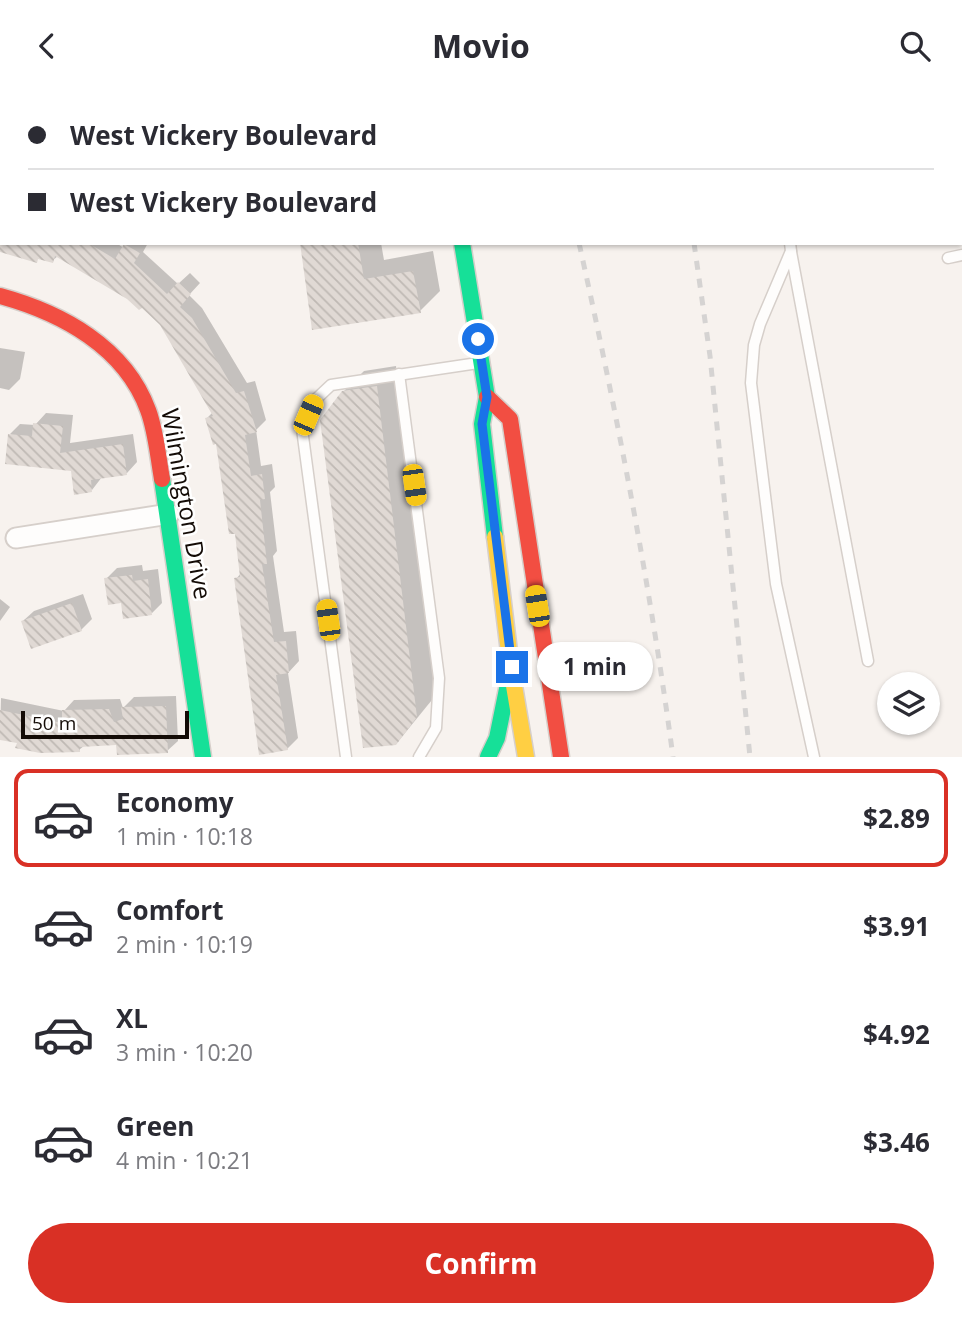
<!DOCTYPE html>
<meta charset="utf-8">
<style>
:root{--surface:#fff;--page:#f2f2f3;--text:#2b2b33;--muted:#7c7c81;--line:#e1e1e2;--accent:#d93025}
body{margin:0;font-family:"Open Sans",sans-serif;background:var(--page);color:var(--text);height:100vh;display:flex;flex-direction:column;font-size:26px;white-space:nowrap}
*{box-sizing:border-box;margin:0}
p{font-size:23px;color:var(--muted)}
.icon{flex:none;width:38px;height:38px;fill:none;stroke:currentColor;stroke-width:2;stroke-linecap:round;stroke-linejoin:round}
.map{position:relative;height:666px;overflow:hidden}
.panel{display:flex;flex-direction:column;background:var(--surface);flex:1}
.panel>*{flex:none}
.hud{position:absolute;left:0px;top:0px;width:962px;height:154px;box-shadow:0 2px 5px #0004;display:grid;align-content:center;height:154px;padding:0 28px;background:var(--surface)}
.tools{position:absolute;left:877px;top:581px;display:grid;gap:14px}
.tools a{display:grid;place-items:center;width:63px;height:63px;border-radius:50%;background:var(--surface);box-shadow:0 2px 5px #0004;font-size:35px}
.scale{position:absolute;left:21px;bottom:18px;width:168px;box-sizing:border-box;padding-left:7px;border:4px solid #130b06;border-top:0;font-size:19px;line-height:24px;white-space:nowrap;color:#130b06;-webkit-text-stroke:5px #fff;paint-order:stroke}
.end{position:absolute;width:32px;height:32px;margin:-16px;border:9px solid #1a73e8;background:#fff;box-shadow:0 0 0 4px #fff}
.from{border-radius:50%}
.bubble{position:absolute;height:49px;border-radius:24px;background:var(--surface);box-shadow:0 2px 5px #0004;font-size:23px;font-weight:700;line-height:49px;text-align:center}
.car{position:absolute;width:21px;height:42px;margin:-21px -10px;border-radius:9px;box-shadow:0 0 5px 2px #0007;background:linear-gradient(#f5c518 24%,#345 0 40%,#f5c518 0 76%,#345 0 86%,#f5c518 0)}
.hud b{display:flex;align-items:center;gap:24px;height:66px;font-size:26px}
.hud b+b{border-top:2px solid var(--line)}
.hud i{width:18px;height:18px;background:var(--text)}
ul{padding:12px 0 0;list-style:none}
li{display:flex;align-items:center;gap:21px;height:98px;margin:0 14px 10px;padding:0 14px;border:4px solid transparent;border-radius:14px}
li div{flex:1}
li b{display:block;font-size:26px}
li em{font-style:normal;font-weight:700}
li.active{border-color:var(--accent)}
li>.icon{width:63px;height:63px;stroke-width:1.5}
.action{display:flex;gap:14px;margin-top:auto;padding:14px 28px}
.action a{flex:1;height:80px;border-radius:42px;background:var(--accent);color:#fff;font-size:28px;font-weight:700;line-height:80px;text-align:center}
header{display:flex;justify-content:space-between;align-items:center;height:91px;padding:0 28px;background:var(--surface);font-size:32px;font-weight:700}
.map>svg:first-child{display:block}
.green{fill:url(#green-dots)}
.shadow{fill:#0003}
.building{fill:url(#building-back-hatch)}
.lines{fill:none;stroke-linecap:round;stroke-linejoin:round}
.lane-casing{stroke:#d6cfca;stroke-width:13}
.street-casing{stroke:#d6cfca;stroke-width:23}
.fast-casing{stroke:#d6cfca;stroke-width:19}
.slow-casing{stroke:#d6cfca;stroke-width:19}
.jam-casing{stroke:#d6cfca;stroke-width:19}
.lane{stroke:#fefdfc;stroke-width:10}
.street{stroke:#fefdfc;stroke-width:19}
.fast{stroke:#16e098;stroke-width:16}
.slow{stroke:#ffcf43;stroke-width:16}
.jam{stroke:#f24e42;stroke-width:16}
.rail{stroke:#d5d3d2;stroke-width:5;stroke-dasharray:9 9;stroke-linecap:butt}
.route{stroke:#1a73e8;stroke-width:9}
.labels{text-anchor:middle;stroke-width:5;stroke-linejoin:round;paint-order:stroke}
.street-label{font-size:24px;fill:#130b06;stroke:#fff}
</style>
<header><svg class="icon" aria-label="back" viewBox="0 0 24 24"><path d="M15 5l-7 7 7 7"/></svg>Movio<svg class="icon" aria-label="search" viewBox="0 0 24 24"><circle cx="10" cy="10" r="6"/><path d="M15 15l6 6"/></svg></header>
<div class="map">
<svg width="962" height="666" viewBox="0 0 962 666">
<defs>
<pattern id="green-dots" width="8" height="8" patternUnits="userSpaceOnUse" patternTransform="scale(1.75)"><rect width="8" height="8" fill="#f9e4d7"/><path d="M2 2h.1M6 6h.1" fill="none" stroke="#d5c2b7" stroke-width="1.8" stroke-linecap="round"/></pattern>
<pattern id="building-back-hatch" width="6" height="6" patternUnits="userSpaceOnUse" patternTransform="scale(1.75)"><rect width="6" height="6" fill="#e0d9d4"/><path d="M-1 5l2 2M0 0l6 6M5-1l2 2" fill="none" stroke="#bfb9b4"/></pattern>
</defs>
<rect width="100%" height="100%" fill="#f7f2ee"/>
<polygon class="green" points="0,0 219,0 219,2 2,2 2,88"/>
<g class="shadow">
<polygon points="0,92 2,92 0,144"/>
<polygon points="27,152 116,152 124,157 127,152 148,152 143,161 178,193 190,182 200,192 189,204 202,217 247,292 255,290 266,329 256,339 261,375 272,373 275,396 270,401 277,460 273,465 284,541 296,540 299,570 288,582 298,647 287,658 236,488 241,482 236,441 217,351 207,327 213,321 161,233 142,215 58,165 52,170"/>
<polygon points="301,152 381,152 384,169 433,160 440,200 420,220"/>
<polygon points="0,257 25,261 20,288 9,299 0,297"/>
<polygon points="396,275 436,604 396,653 343,301 364,280"/>
<polygon points="46,322 73,324 70,352 133,343 137,371 127,382 102,386 92,399 72,379 10,343 20,333 35,334"/>
<polygon points="142,474 143,480 158,478 162,512 152,522 106,488 117,477"/>
<polygon points="83,503 92,528 81,539 23,530 34,520"/>
<polygon points="0,508 10,516 0,530"/>
<polygon points="176,605 178,650 167,660 118,653 85,654 79,659 0,647 1,607 64,620 74,609 120,608 123,617 134,606"/>
</g>
<g class="building">
<polygon points="0,152 88,152 115,168 124,153 140,162 134,172 167,203 178,191 191,203 180,216 192,227 236,302 244,300 257,341 245,344 251,385 262,383 265,408 260,409 267,473 262,473 274,551 286,550 289,582 276,584 288,659 259,664 234,487 240,486 235,443 229,443 216,353 213,354 205,327 213,325 160,234 142,217 139,219 127,208 55,165 53,172 38,168 37,172 0,161"/>
<polygon points="300,152 358,152 364,188 413,180 421,222 312,239"/>
<polygon points="377,295 417,626 396,654 363,657 320,329 342,300"/>
<polygon points="33,332 63,335 60,362 123,353 127,384 91,389 92,401 74,404 71,380 5,373 8,343 32,345"/>
<polygon points="132,484 133,490 148,488 152,524 123,528 121,512 108,514 104,487"/>
<polygon points="72,512 82,540 31,558 21,530"/>
<polygon points="166,615 168,662 117,664 116,654 80,656 80,661 40,662 15,657 17,652 0,649 0,619 62,632 62,619 109,618 114,631 123,628 121,616"/>
</g>
<g class="lines">
<defs>
<g id="lane">
<polyline points="272,0 272,2"/>
<polyline points="608,0 608,2"/>
<polyline points="753,0 754,2"/>
<polyline points="930,0 931,2"/>
<polyline points="729,2 731,0"/>
<polyline points="961,97 962,101"/>
<polyline points="790,152 791,160 760,233 754,254 751,292 776,493 814,666"/>
<polyline points="791,161 868,570"/>
<polyline points="948,167 962,164"/>
<polyline points="399,283 439,587 436,637 419,666"/>
<polyline points="346,666 302,338 314,310 331,294 478,272"/>
</g>
<polyline id="street" points="16,447 169,423"/>
<g id="fast">
<polyline points="462,152 487,306 482,333 495,446"/>
<polyline points="162,388 203,666"/>
<polyline points="488,666 497,647 508,593"/>
</g>
<g id="slow">
<polyline points="437,0 437,2"/>
<polyline points="495,446 511,577 526,666"/>
</g>
<g id="jam">
<path d="M0 205C62 222 125 256 148 319 156 340 158 366 162 388"/>
<polyline points="487,306 510,328 561,666"/>
</g>
</defs>
<use href="#lane" class="lane-casing"/>
<use href="#street" class="street-casing"/>
<use href="#fast" class="fast-casing"/>
<use href="#slow" class="slow-casing"/>
<use href="#jam" class="jam-casing"/>
<use href="#lane" class="lane"/>
<use href="#street" class="street"/>
<use href="#fast" class="fast"/>
<use href="#slow" class="slow"/>
<use href="#jam" class="jam"/>
<g class="rail">
<polyline points="545,0 546,2"/>
<polyline points="671,0 671,2"/>
<path d="M579 152C617 323 650 493 673 666"/>
<polyline points="694,152 710,265 750,666"/>
</g>
</g>
<g class="lines">
<polyline class="route" points="478,248 487,306 482,333 512,576"/>
</g>
<g class="labels">
<g class="street-label">
<text transform="translate(186 413) rotate(80)" y="8">Wilmington Drive</text>
</g>
</g>
</svg>
<div class="tools">
<a><svg class="icon" aria-label="layers" viewBox="0 0 24 24"><path d="M12 4l9 5-9 5-9-5zM3 14l9 5 9-5"/></svg></a>
</div>
<div class="scale">50 m</div>
<i class="end from" style="left:478px;top:248px"></i>
<i class="end" style="left:512px;top:576px"></i>
<div class="bubble" style="left:537px;top:551px;width:116px">1 min</div>
<i class="car" style="left:308px;top:324px;rotate:23deg"></i>
<i class="car" style="left:414px;top:394px;rotate:172deg"></i>
<i class="car" style="left:537px;top:515px;rotate:351deg"></i>
<i class="car" style="left:328px;top:529px;rotate:352deg"></i>
<div class="hud">
<b><i class="from"></i>West Vickery Boulevard</b>
<b><i></i>West Vickery Boulevard</b>
</div>
</div>
<section class="panel">
<ul>
<li class="active"><svg class="icon" aria-label="car" viewBox="0 0 24 24"><path d="M5 17H2v-5l4-1 3-4h7l3 4 3 1v5h-3M9 17h6M6 11h13"/><circle cx="7" cy="17" r="2"/><circle cx="17" cy="17" r="2"/></svg><div><b>Economy</b><p>1 min · 10:18</p></div><em>$2.89</em></li>
<li><svg class="icon" aria-label="car" viewBox="0 0 24 24"><path d="M5 17H2v-5l4-1 3-4h7l3 4 3 1v5h-3M9 17h6M6 11h13"/><circle cx="7" cy="17" r="2"/><circle cx="17" cy="17" r="2"/></svg><div><b>Comfort</b><p>2 min · 10:19</p></div><em>$3.91</em></li>
<li><svg class="icon" aria-label="car" viewBox="0 0 24 24"><path d="M5 17H2v-5l4-1 3-4h7l3 4 3 1v5h-3M9 17h6M6 11h13"/><circle cx="7" cy="17" r="2"/><circle cx="17" cy="17" r="2"/></svg><div><b>XL</b><p>3 min · 10:20</p></div><em>$4.92</em></li>
<li><svg class="icon" aria-label="car" viewBox="0 0 24 24"><path d="M5 17H2v-5l4-1 3-4h7l3 4 3 1v5h-3M9 17h6M6 11h13"/><circle cx="7" cy="17" r="2"/><circle cx="17" cy="17" r="2"/></svg><div><b>Green</b><p>4 min · 10:21</p></div><em>$3.46</em></li>
</ul>
<div class="action"><a>Confirm</a></div>
</section>
